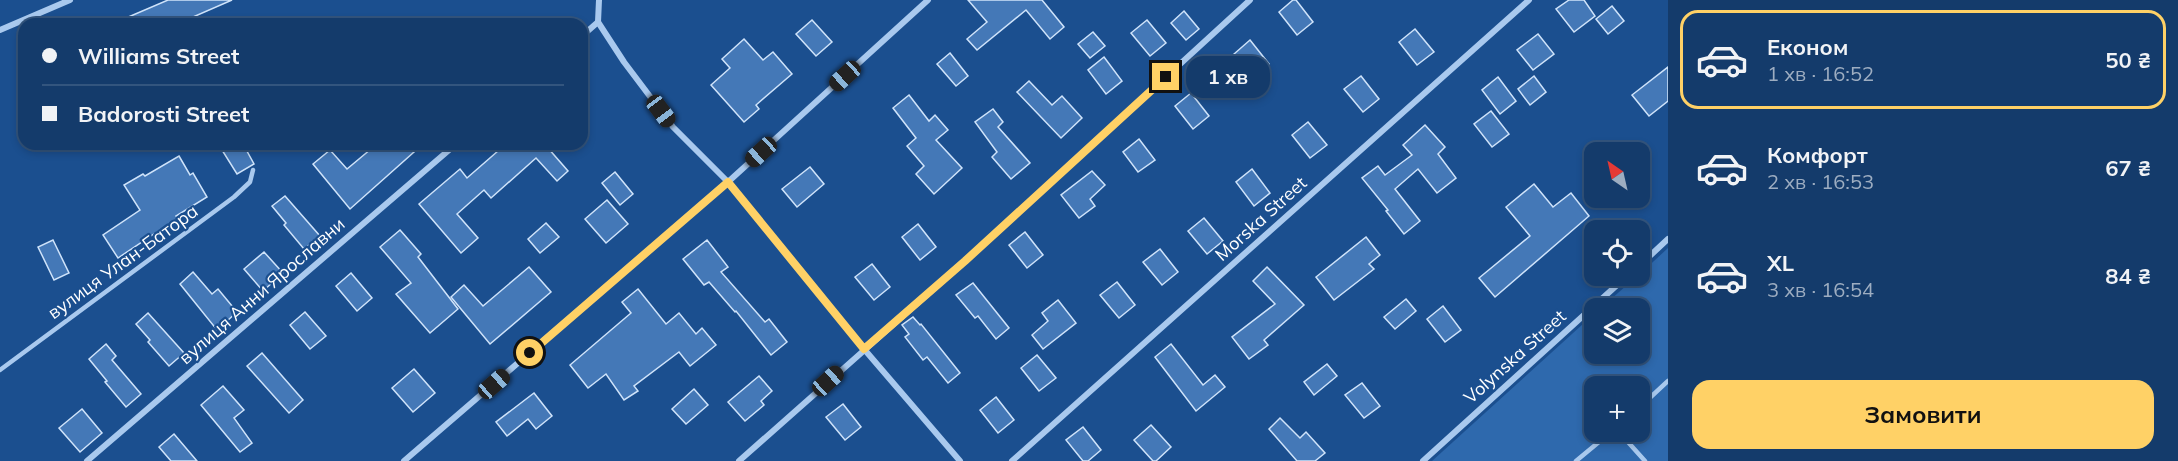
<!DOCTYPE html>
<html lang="uk">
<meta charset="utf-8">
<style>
:root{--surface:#143b6b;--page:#1d4271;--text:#f1f3f6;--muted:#9dadc1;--line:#33557e;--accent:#ffd166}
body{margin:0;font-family:Mulish,sans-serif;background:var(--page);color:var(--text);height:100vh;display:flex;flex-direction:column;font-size:22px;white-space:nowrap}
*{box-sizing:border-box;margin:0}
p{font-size:20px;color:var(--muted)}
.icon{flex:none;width:33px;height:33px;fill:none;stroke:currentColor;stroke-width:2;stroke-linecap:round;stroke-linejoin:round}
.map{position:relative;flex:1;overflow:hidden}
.drawer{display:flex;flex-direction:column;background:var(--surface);width:510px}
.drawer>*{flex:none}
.guide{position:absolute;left:18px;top:18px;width:570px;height:132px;border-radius:18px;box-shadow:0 3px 9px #0003,0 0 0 2px var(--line);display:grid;align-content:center;height:132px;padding:0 24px;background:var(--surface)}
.needle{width:39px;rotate:326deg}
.controls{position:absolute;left:1584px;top:142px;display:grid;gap:12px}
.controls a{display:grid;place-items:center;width:66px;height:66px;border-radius:12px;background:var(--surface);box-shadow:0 3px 9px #0003,0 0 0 2px var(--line);font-size:30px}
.end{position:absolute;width:27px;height:27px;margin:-14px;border:8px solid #ffd166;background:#111;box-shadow:0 0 0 3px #111}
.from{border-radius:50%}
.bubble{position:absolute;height:42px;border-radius:18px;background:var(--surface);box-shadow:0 3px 9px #0003,0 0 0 2px var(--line);font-size:20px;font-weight:700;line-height:42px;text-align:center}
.car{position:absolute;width:18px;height:36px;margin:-18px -9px;border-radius:8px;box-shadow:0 0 4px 2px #0007;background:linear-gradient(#222 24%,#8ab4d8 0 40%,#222 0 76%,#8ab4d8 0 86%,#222 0)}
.guide b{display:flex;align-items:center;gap:21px;height:57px;font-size:22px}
.guide b+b{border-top:2px solid var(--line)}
.guide i{width:15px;height:15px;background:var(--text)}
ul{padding:10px 0 0;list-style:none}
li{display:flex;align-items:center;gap:18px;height:99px;margin:0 12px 9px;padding:0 12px;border:3px solid transparent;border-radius:18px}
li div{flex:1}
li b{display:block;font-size:22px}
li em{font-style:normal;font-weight:700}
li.current{border-color:var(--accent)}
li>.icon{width:54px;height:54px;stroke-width:1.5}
.action{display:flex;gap:12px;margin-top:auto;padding:12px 24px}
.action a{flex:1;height:69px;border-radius:18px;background:var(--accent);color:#111;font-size:24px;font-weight:700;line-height:69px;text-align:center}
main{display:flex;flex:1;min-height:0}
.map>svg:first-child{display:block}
.green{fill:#2e69ad;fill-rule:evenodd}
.building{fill:#4478b7;stroke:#cfe3fa;stroke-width:1.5}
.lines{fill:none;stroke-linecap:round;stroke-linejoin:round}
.lane{stroke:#a9c9ee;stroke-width:4.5}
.street{stroke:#a9c9ee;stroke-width:6}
.route{stroke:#ffd166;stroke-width:8}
.labels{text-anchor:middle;stroke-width:4.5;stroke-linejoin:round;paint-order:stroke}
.street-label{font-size:18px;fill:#fff;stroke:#1b4f8f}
</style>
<main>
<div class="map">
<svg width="1668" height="461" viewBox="0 0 1668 461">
<rect width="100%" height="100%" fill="#1b4f8f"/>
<path class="green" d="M1668 248V461H1432L1594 314V354H1640V309H1600L1637 276H1640V274ZM1594 387H1640V432H1594Z"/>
<g class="building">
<polygon points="168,0 232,0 177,24 112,24"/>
<polygon points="968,0 1042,0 1064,27 1050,39 1026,10 977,50 967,39 987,22"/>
<polygon points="1293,0 1296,0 1313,22 1297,35 1279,12"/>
<polygon points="1569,0 1584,0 1595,16 1574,32 1556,9"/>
<polygon points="1612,6 1624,21 1608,34 1596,19"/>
<polygon points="1184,11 1199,29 1186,40 1171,23"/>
<polygon points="812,20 832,42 816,56 796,34"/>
<polygon points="1147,20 1166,43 1150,56 1131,33"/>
<polygon points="1415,29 1434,52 1417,65 1399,42"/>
<polygon points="1093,32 1105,46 1090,58 1078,44"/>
<polygon points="1538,34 1554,54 1533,70 1517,50"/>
<polygon points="744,39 763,60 773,52 792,74 756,105 759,109 744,122 711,85 730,68 722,59"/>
<polygon points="1250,40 1269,64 1245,84 1226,61"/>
<polygon points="950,53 968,76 956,86 937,64"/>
<polygon points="1104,57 1122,81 1106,94 1088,70"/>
<polygon points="1668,67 1668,101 1649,116 1632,95"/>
<polygon points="1361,76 1379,99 1363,112 1344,89"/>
<polygon points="1534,76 1546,92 1530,105 1518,89"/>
<polygon points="1498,77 1516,101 1500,114 1482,90"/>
<polygon points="1029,81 1052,105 1062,96 1082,118 1061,138 1017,92"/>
<polygon points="1191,93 1209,116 1193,129 1175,106"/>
<polygon points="909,95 929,121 935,115 948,130 936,140 962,168 934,194 916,174 924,166 907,146 916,138 893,108"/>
<polygon points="993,109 1003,122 998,127 1030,163 1011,179 992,157 997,152 975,122"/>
<polygon points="1491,111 1509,134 1492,147 1474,124"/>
<polygon points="1308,122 1327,145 1310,158 1292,135"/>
<polygon points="1425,125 1445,147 1438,154 1456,178 1437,193 1418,169 1395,189 1420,221 1404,234 1386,211 1388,210 1362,178 1378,166 1385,175 1412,155 1403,145"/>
<polygon points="1139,139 1155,160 1138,172 1123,152"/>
<polygon points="232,144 243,144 254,164 237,174 222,150"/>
<polygon points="377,144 423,144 350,209 313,164 330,150 347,169"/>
<polygon points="506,144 553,144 548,148 568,171 557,181 536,158 491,198 484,190 457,214 478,238 461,253 419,204 460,169 467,178"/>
<polygon points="179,156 190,175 193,173 207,197 176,216 179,221 155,235 154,234 118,258 103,235 140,210 124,185 143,174 145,176"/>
<polygon points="810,167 824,184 797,207 782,189"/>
<polygon points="1252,169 1270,193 1254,206 1236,182"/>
<polygon points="1092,171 1105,185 1090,199 1095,206 1079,218 1061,195"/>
<polygon points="615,172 633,194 620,205 602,183"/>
<polygon points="1534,184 1553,207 1571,193 1589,216 1495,297 1479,278 1530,236 1506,207"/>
<polygon points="285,196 320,236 304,249 284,225 286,223 272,206"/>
<polygon points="607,200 628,224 606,243 585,219"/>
<polygon points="1204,218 1223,241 1207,254 1188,231"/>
<polygon points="546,223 559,237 540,253 528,239"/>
<polygon points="918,224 936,247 920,260 902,237"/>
<polygon points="400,230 421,254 418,257 458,309 430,333 396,294 411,283 380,247"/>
<polygon points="1025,232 1043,255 1027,268 1009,245"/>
<polygon points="1366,237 1380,255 1369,264 1374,269 1334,300 1316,277"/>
<polygon points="53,240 69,273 54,280 38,247"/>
<polygon points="707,240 728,267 721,272 765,322 769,319 787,342 771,355 736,311 735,312 709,282 704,285 683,259"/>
<polygon points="1160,249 1178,272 1162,285 1143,262"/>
<polygon points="264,252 283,273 263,291 244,269"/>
<polygon points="872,264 890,287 874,300 855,277"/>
<polygon points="529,267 551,292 490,344 451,297 464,285 483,306"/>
<polygon points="1267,267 1304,305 1264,340 1268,345 1249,359 1232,337 1275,304 1253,281"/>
<polygon points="193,272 212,294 218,289 237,312 217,330 180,284"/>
<polygon points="351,273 372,298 357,311 336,286"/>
<polygon points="1117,282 1135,305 1119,318 1100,295"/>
<polygon points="973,283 1009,328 996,339 978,316 975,318 956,295"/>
<polygon points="638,289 666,324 679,313 696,334 702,328 716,345 690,366 679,352 634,386 638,391 624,400 606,374 588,388 570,365 631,313 622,302"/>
<polygon points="1406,299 1416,311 1395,329 1384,317"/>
<polygon points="1058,300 1076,323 1043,349 1032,335 1048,321 1042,313"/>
<polygon points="1443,306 1461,330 1445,342 1427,319"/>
<polygon points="305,312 326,336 310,349 290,325"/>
<polygon points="148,313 184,353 169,366 148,342 150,340 136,324"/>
<polygon points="913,317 920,325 921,324 960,373 948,383 927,357 923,360 905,337 909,334 902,325"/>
<polygon points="106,344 116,356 112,360 141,394 126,407 105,382 107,381 89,359"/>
<polygon points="1171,344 1203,385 1215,375 1225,387 1196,411 1155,357"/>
<polygon points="262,353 303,400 289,413 247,366"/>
<polygon points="1037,355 1056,378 1039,391 1021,368"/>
<polygon points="1327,364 1337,376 1314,395 1304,382"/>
<polygon points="414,369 435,393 413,412 392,388"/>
<polygon points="759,376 772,391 761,401 764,405 745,421 728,402"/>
<polygon points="1362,383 1380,406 1364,418 1345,395"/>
<polygon points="223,386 244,410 234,418 252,443 240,452 201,405"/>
<polygon points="694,389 708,405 686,424 672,409"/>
<polygon points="534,393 552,416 536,429 528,419 507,436 496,422"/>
<polygon points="996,397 1014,420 998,433 980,410"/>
<polygon points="843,404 861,427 845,440 826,417"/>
<polygon points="82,409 102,433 80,452 59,428"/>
<polygon points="1280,418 1300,438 1306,432 1325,453 1315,461 1297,461 1269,429"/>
<polygon points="1151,425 1171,447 1156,461 1153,461 1134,440"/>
<polygon points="1083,427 1101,450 1088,461 1083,461 1066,440"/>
<polygon points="174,434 197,461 171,461 159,447"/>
</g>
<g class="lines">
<g class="lane">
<polyline points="0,370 234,197 250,182 253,170"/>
<polyline points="1640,407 1668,381"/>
<polyline points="1619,432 1645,461"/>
<polyline points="1576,461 1611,432"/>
</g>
<g class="street">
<polyline points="599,0 598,22 624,62 673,127 728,182 864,349 960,461"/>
<polyline points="0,30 70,0"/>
<polyline points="582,36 598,22"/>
<polyline points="1640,265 1668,239"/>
<polyline points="87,461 456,144"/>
<polyline points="404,461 728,182 928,0"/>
<polyline points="739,461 965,261 1250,0"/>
<polyline points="1012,461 1529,0"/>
<polyline points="1423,461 1627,276"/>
</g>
</g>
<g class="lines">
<polyline class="route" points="530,353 728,182 864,349 965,261 1166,77"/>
</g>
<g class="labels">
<g class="street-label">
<text transform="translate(1261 219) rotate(-42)" y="6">Morska Street</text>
<text transform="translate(123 262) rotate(-36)" y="6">вулиця Улан-Батора</text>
<text transform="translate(262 291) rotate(-41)" y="6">вулиця Анни Ярославни</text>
<text transform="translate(1515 357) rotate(-42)" y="6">Volynska Street</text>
</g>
</g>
</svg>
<div class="controls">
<a><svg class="needle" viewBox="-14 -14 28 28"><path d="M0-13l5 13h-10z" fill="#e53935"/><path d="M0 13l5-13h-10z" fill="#9dadc1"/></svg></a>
<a><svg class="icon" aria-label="locate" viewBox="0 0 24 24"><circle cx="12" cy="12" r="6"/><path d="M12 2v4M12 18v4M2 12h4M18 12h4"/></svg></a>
<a><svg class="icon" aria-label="layers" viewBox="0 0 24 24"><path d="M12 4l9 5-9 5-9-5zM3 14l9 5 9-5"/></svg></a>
<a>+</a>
</div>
<i class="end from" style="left:530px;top:353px"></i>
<i class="end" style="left:1166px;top:77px"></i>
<div class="bubble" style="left:1186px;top:56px;width:84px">1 хв</div>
<i class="car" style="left:845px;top:76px;rotate:228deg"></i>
<i class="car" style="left:661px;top:111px;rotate:143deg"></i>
<i class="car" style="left:761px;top:152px;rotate:228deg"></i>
<i class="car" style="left:828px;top:381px;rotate:48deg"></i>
<i class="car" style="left:494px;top:384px;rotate:49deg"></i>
<div class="guide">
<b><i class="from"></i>Williams Street</b>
<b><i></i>Badorosti Street</b>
</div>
</div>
<section class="drawer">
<ul>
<li class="current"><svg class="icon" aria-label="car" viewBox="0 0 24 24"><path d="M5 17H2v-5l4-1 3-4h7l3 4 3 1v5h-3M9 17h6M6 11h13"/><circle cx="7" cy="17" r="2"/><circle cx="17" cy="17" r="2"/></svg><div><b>Економ</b><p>1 хв · 16:52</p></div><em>50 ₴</em></li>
<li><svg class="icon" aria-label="car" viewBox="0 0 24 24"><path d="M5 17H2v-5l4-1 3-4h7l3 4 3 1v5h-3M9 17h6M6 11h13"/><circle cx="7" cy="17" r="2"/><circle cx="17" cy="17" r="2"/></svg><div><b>Комфорт</b><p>2 хв · 16:53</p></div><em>67 ₴</em></li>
<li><svg class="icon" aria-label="car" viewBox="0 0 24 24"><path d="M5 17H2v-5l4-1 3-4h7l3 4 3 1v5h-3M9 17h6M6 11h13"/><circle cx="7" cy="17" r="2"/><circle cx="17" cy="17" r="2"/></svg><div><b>XL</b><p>3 хв · 16:54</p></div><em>84 ₴</em></li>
</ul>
<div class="action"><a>Замовити</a></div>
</section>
</main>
